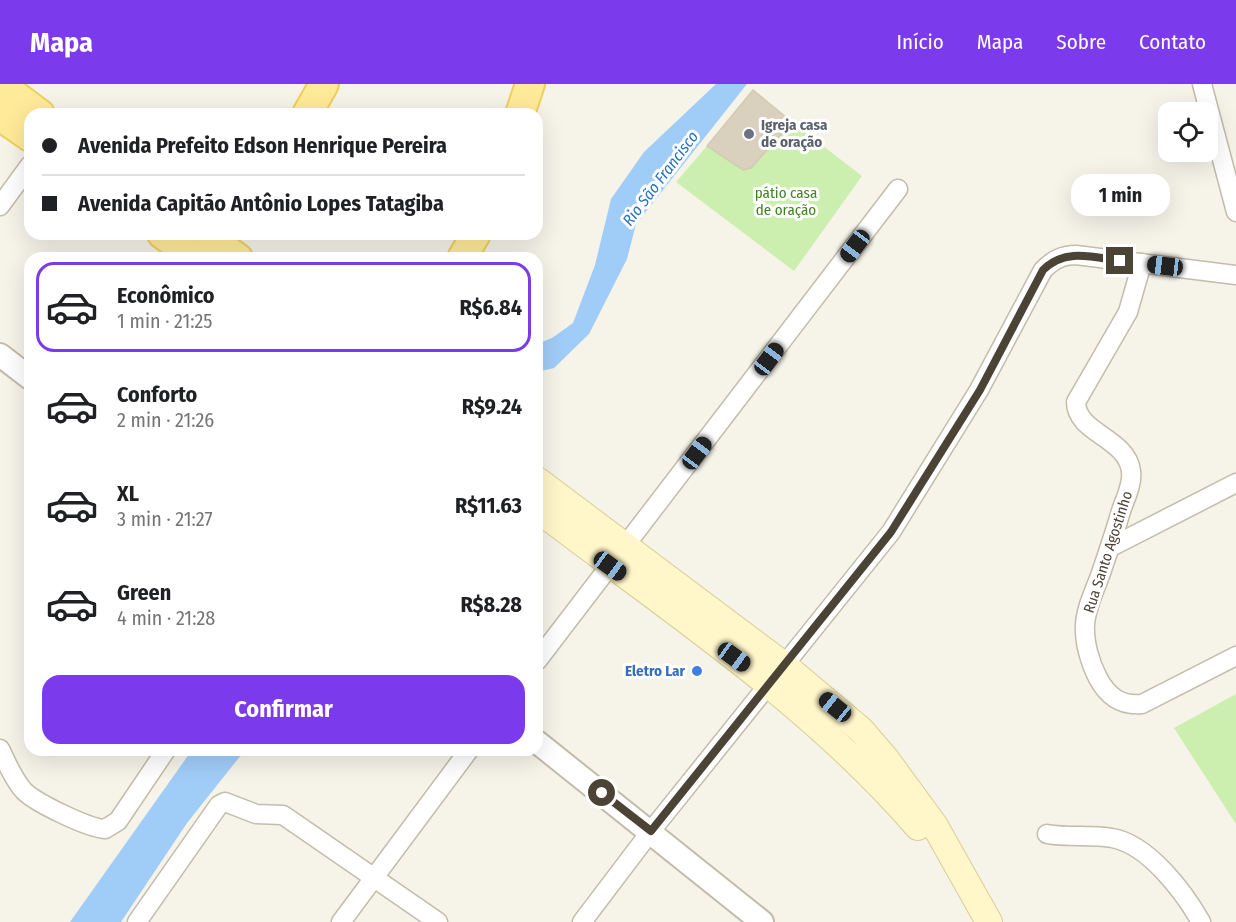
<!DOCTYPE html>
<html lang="pt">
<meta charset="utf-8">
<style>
:root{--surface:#fff;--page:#f6f6f6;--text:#202124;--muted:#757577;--line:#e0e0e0;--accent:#7c3aed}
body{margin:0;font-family:"Fira Sans Condensed",sans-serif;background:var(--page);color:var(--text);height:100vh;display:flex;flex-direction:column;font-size:22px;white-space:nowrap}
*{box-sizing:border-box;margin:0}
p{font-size:20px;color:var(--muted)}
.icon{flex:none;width:33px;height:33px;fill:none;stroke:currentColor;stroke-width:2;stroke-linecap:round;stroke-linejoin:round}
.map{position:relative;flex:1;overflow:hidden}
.sheet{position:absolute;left:24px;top:168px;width:519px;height:504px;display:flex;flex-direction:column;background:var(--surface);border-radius:18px;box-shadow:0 6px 24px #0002}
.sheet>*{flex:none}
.guide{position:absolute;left:24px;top:24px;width:519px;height:132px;border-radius:18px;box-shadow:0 6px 24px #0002;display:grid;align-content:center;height:132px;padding:0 18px;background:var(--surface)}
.controls{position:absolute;left:1158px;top:18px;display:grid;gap:12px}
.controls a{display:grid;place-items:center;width:60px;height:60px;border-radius:12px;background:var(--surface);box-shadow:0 6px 24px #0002;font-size:30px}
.end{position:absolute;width:27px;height:27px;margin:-14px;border:8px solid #4b4436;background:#fff;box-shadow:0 0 0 3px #fff}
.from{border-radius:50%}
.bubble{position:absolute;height:42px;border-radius:18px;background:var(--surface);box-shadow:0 6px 24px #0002;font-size:20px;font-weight:700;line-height:42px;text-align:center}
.car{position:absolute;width:18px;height:36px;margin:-18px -9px;border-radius:8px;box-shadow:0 0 4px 2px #0007;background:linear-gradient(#222 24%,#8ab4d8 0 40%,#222 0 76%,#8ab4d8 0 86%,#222 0)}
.guide b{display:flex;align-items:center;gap:21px;height:57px;font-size:22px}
.guide b+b{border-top:2px solid var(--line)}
.guide i{width:15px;height:15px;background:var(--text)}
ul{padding:10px 0 0;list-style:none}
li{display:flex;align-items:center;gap:18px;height:90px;margin:0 12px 9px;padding:0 6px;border:3px solid transparent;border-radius:18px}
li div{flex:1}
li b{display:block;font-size:22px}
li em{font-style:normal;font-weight:700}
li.active{border-color:var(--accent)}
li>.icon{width:54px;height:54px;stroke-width:1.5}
.button{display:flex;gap:12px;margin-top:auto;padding:12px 18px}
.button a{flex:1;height:69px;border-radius:18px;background:var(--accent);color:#fff;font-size:24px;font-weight:700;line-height:69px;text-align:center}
header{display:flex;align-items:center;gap:36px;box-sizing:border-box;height:84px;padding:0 30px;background:var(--accent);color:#fff}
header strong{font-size:28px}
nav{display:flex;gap:33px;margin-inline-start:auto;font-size:21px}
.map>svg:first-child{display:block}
.green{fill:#cceeae}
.water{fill:#a0cdf8}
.building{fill:#d9d0bd;stroke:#d5c9af;stroke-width:1.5}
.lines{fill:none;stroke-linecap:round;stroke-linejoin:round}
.minor-casing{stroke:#c3bcaa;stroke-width:21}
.tertiary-casing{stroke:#c3bcaa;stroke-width:26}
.secondary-casing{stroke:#dbcd94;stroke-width:28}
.primary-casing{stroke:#f0cf5c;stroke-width:32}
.minor{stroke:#fff;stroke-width:18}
.tertiary{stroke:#fff;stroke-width:22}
.secondary{stroke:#fff6ca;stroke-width:26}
.primary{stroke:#ffea99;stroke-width:28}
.route{stroke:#4b4436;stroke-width:8}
.worship-dot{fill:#6b7280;stroke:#fff;stroke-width:2}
.shop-dot{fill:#3f7fe0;stroke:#fff;stroke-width:2}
.labels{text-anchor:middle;stroke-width:6;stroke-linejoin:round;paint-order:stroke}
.worship-label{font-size:15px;font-weight:bold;fill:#5b616d;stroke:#fff;text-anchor:start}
.park-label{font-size:15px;fill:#408422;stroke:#fff}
.street-label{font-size:15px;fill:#4b4436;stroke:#fff}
.shop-label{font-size:15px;font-weight:bold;fill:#366cbe;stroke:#fff;text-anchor:end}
.water-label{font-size:16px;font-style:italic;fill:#2373c3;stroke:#fff}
</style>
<header>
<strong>Mapa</strong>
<nav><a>Início</a><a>Mapa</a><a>Sobre</a><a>Contato</a></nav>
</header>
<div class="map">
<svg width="1236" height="838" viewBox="0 0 1236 838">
<rect width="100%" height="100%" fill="#f6f3e9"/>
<g class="green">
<polygon points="792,38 862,92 794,187 676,98 707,62 743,86 751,84"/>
<polygon points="1236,610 1236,740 1174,644"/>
</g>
<g class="water">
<polygon points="716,0 747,0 636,140 627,175 589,250 554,284 537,288 537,260 552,254 573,239 595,181 611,115 644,68"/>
<polygon points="192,666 245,666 187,739 121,838 70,838"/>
</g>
<polygon class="building" points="753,6 792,38 751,84 743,86 707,62"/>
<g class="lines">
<defs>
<g id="minor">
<polyline points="1202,0 1236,128"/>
<polyline points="0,122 30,81"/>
<path d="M1142 179 1128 228 1076 318C1076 349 1127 354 1131 387 1133 400 1125 415 1121 427 1115 448 1108 468 1101 489 1095 506 1086 523 1085 541 1084 558 1090 579 1098 594 1108 613 1121 622 1142 620L1236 572"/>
<polyline points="1111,463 1236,399"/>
<polyline points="537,577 898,105"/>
<path d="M0 665C7 679 13 695 24 707 36 719 88 744 105 745L118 737 166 666"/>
<path d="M1047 750C1069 754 1091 750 1112 754 1148 760 1184 808 1201 838"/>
<polyline points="137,838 219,721 225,718 256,730 283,731 438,838"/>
<polyline points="341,838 469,666"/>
<path d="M582 838 651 747 891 448 979 306 1043 186C1053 176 1062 171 1076 171L1236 191"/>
</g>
<g id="tertiary">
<polyline points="0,271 30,294"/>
<polyline points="537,658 762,838"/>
</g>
<g id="secondary">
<polyline points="537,396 785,582 861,646 886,675 935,742 989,838"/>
<path d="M537 425C669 526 808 616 918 743"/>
</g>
<g id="primary">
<polyline points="0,0 40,30"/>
<polyline points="307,30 324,0"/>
<polyline points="520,30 530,0"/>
<polyline points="0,32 30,53"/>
<polyline points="162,150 195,174"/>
<polyline points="205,150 238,174"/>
<polyline points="462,174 476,150"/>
</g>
</defs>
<use href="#minor" class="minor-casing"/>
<use href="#tertiary" class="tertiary-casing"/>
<use href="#secondary" class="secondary-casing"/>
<use href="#primary" class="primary-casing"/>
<use href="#minor" class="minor"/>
<use href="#tertiary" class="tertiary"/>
<use href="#secondary" class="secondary"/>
<use href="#primary" class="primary"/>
</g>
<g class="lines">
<path class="route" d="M602 709 651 747 891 448 980 306 1043 186C1065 164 1092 173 1120 177"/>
</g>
<circle class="worship-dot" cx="749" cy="50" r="6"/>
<circle class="shop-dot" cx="697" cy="587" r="6"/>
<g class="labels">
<g class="worship-label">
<text x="761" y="46">Igreja casa<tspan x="761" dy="17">de oração</tspan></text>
</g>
<g class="park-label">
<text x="786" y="114">pátio casa<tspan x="786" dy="17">de oração</tspan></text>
</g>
<g class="street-label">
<text transform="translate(1108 468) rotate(-72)" y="5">Rua Santo Agostinho</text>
</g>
<g class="shop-label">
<text x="685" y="592">Eletro Lar</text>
</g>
<g class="water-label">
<text transform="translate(660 94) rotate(-53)" y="6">Rio São Francisco</text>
</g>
</g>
</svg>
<div class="controls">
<a><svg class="icon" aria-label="locate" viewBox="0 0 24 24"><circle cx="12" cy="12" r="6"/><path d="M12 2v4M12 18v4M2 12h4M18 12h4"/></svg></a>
</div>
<i class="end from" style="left:602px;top:709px"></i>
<i class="end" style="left:1120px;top:177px"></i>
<div class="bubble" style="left:1071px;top:90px;width:99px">1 min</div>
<i class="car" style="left:855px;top:162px;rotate:217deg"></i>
<i class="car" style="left:1165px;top:182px;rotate:277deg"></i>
<i class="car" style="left:769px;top:275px;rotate:37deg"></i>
<i class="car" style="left:697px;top:369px;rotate:37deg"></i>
<i class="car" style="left:610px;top:482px;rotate:126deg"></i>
<i class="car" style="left:734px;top:573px;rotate:126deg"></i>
<i class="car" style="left:835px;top:623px;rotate:309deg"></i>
<div class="guide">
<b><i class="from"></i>Avenida Prefeito Edson Henrique Pereira</b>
<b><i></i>Avenida Capitão Antônio Lopes Tatagiba</b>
</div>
<section class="sheet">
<ul>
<li class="active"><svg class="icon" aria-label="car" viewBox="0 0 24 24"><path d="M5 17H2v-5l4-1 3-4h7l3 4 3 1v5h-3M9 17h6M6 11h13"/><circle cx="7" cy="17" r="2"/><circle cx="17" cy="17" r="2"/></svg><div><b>Econômico</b><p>1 min · 21:25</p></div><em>R$6.84</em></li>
<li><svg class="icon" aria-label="car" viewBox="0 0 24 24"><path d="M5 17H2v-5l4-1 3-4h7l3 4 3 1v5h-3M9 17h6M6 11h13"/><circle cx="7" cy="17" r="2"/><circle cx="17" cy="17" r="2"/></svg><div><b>Conforto</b><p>2 min · 21:26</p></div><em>R$9.24</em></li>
<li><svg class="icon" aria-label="car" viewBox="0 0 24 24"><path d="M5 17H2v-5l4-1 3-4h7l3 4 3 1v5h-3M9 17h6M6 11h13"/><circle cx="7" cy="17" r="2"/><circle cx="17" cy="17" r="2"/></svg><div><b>XL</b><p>3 min · 21:27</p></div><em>R$11.63</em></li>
<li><svg class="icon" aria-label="car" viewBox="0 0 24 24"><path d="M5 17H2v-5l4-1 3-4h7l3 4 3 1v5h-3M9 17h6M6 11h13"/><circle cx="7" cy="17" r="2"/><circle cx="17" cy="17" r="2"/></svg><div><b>Green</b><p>4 min · 21:28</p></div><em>R$8.28</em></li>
</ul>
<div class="button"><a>Confirmar</a></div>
</section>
</div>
